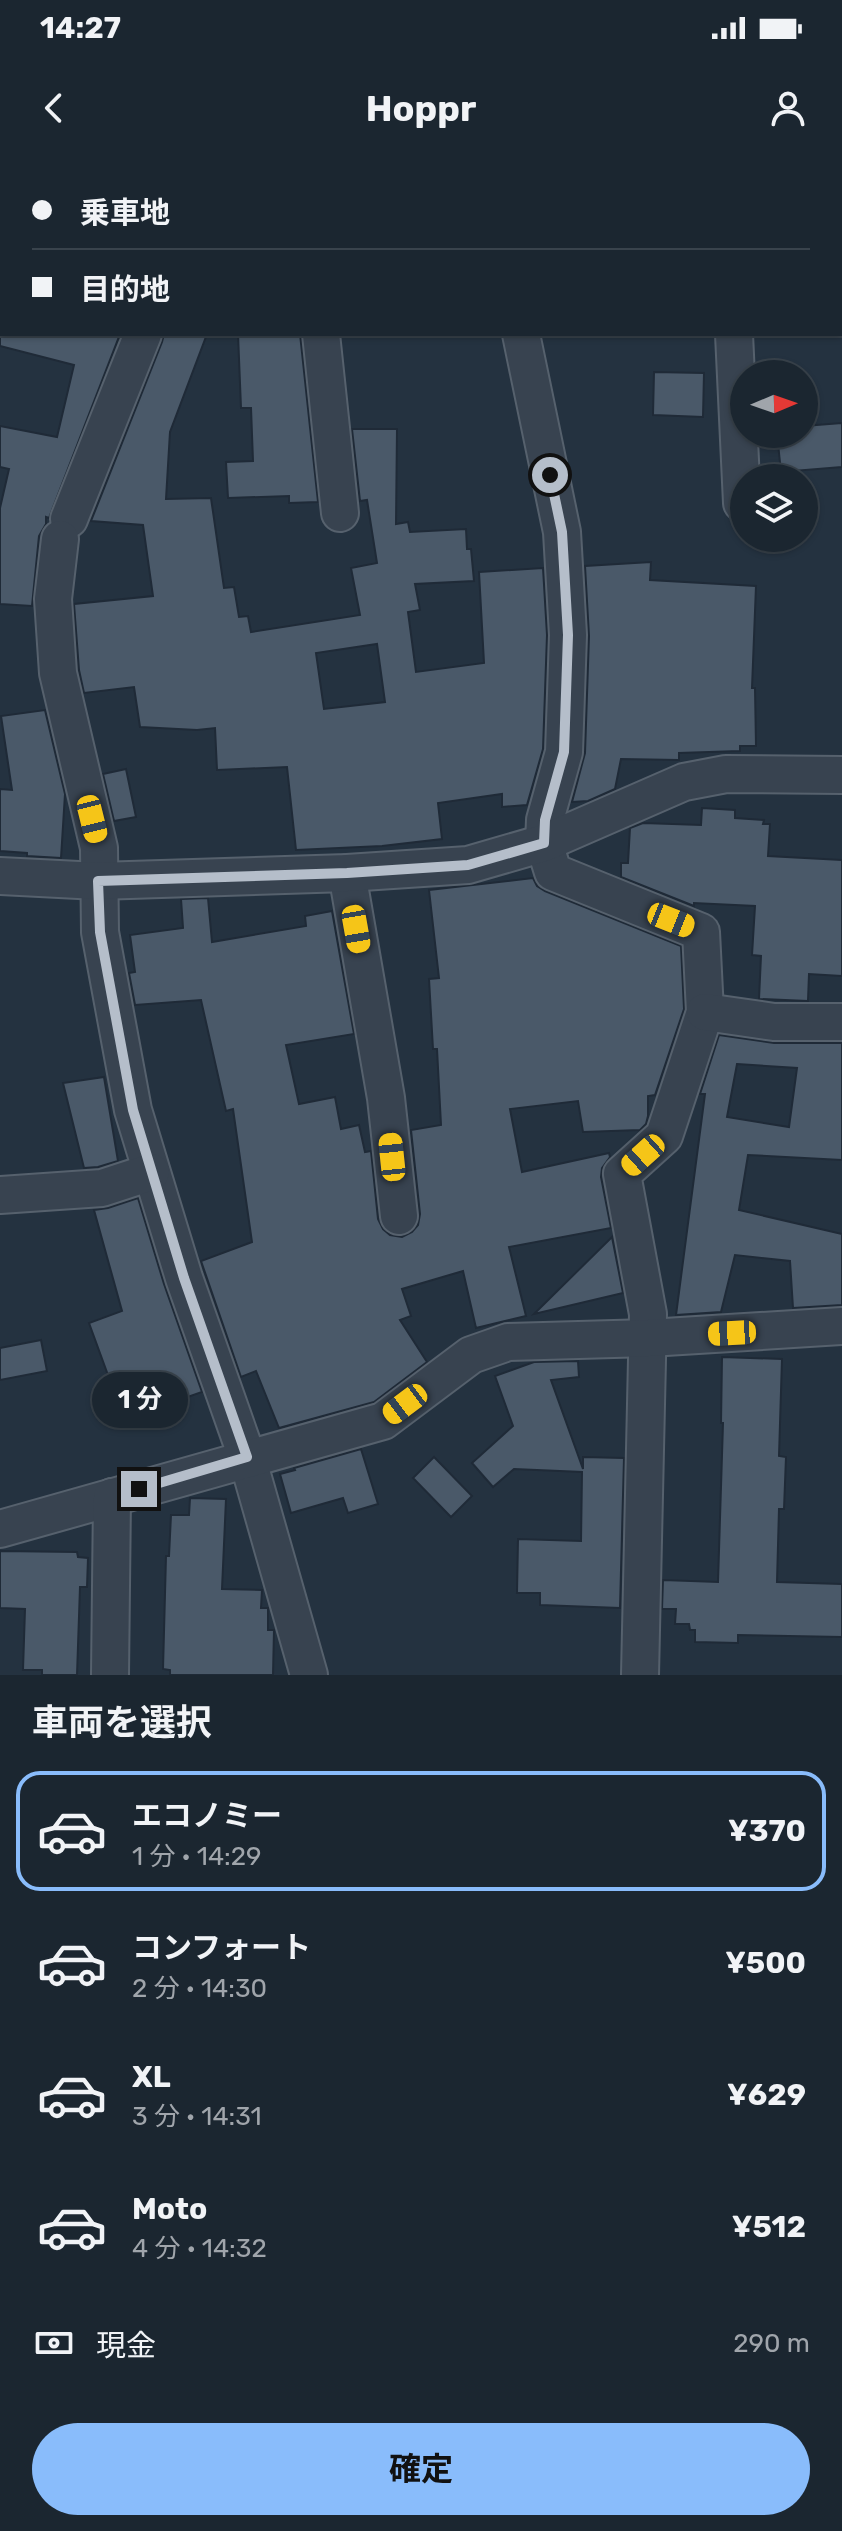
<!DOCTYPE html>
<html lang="ja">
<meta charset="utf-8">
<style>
:root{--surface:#1b2630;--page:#28323c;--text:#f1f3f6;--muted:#a0a5ab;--line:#39434c;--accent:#89bcfb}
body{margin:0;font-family:Rubik,"Noto Sans JP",sans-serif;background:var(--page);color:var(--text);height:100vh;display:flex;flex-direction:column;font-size:30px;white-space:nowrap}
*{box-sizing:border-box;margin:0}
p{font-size:26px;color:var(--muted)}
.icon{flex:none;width:44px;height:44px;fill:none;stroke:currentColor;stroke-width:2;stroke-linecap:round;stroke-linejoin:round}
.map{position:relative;height:1515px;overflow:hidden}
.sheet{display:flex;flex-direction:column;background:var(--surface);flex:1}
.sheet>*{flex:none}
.hud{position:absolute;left:0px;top:0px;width:842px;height:176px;box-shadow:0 2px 6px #0004,0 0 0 2px var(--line);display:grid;align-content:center;height:176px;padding:0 32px;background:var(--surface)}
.needle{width:52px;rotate:88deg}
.tools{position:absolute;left:730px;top:200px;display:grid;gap:16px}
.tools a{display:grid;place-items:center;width:88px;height:88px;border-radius:50%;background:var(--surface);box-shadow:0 2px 6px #0004,0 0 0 2px var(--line);font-size:40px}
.end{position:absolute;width:36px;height:36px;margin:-18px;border:10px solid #b5beca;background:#111;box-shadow:0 0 0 4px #111}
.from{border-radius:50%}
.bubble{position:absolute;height:56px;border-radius:28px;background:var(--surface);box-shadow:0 2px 6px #0004,0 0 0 2px var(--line);font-size:26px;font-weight:700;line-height:56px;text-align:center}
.car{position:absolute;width:24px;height:48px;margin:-24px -12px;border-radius:10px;box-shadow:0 0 6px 2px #0007;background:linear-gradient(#f5c518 24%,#345 0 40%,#f5c518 0 76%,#345 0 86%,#f5c518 0)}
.hud b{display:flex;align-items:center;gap:28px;height:76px;font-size:30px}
.hud b+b{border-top:2px solid var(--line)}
.hud i{width:20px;height:20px;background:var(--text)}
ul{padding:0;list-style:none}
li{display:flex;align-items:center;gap:24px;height:120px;margin:0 16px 12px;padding:0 16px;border:4px solid transparent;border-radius:24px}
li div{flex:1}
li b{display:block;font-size:30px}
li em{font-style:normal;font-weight:700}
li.on{border-color:var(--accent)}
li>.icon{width:72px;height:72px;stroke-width:1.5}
h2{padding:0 32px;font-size:36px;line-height:96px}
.pay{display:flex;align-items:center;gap:20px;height:88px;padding:0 32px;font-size:30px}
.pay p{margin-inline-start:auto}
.action{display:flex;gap:16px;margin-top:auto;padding:16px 32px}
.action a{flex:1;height:92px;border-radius:48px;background:var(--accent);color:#111;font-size:32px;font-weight:700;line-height:92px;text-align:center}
.status{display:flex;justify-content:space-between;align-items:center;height:56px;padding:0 40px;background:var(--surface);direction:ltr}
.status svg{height:22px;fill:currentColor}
header{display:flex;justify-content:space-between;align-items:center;height:104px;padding:0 32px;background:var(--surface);font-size:36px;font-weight:700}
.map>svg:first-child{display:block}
.building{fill:#4a5969;stroke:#1f2a37;stroke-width:2;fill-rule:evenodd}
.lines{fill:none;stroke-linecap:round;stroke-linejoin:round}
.street-casing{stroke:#56616d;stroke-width:40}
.street{stroke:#384350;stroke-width:36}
.route{stroke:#b5beca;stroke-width:10}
</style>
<div class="status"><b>14:27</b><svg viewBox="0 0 49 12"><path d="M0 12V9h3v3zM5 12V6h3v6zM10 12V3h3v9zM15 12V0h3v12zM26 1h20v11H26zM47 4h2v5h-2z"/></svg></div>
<header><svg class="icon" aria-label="back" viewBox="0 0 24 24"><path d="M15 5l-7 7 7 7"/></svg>Hoppr<svg class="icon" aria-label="person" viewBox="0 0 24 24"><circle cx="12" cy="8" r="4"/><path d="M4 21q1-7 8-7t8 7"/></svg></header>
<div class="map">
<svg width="842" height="1515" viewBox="0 0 842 1515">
<rect width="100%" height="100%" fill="#243240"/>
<g class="building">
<polygon points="0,174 120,174 49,358 46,357 46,364 39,376 32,446 0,444 0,348 9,309 0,307 0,266 57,277 74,205 0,186"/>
<path d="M164 174H207L170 272 166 339 211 338 224 428 234 427 239 457 248 456 251 472 360 455 351 408 377 403 367 340 360 341 352 269H397L396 364 408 362 410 372 466 369 467 389H471L474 421 415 424 420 450 408 452 416 512 484 503 479 412 543 408 547 475 543 589 527 645 502 647V634L438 643 442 679 382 686 296 690 287 607 217 610 215 568 197 570 140 567 134 527 84 533 79 510 74 444 153 436 143 365 91 361 162 182ZM377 484 385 542 324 549 316 493Z"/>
<polygon points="238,174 300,174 318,342 289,343 289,336 228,338 226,302 253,301 251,248 241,248"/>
<polygon points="654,212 704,213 703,257 653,255"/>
<polygon points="842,263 842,307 781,312 777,274 804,274 804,266"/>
<polygon points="651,402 650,420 756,426 752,528 755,528 756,586 740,586 740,591 679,593 679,600 621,599 615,629 588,641 572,642 585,593 589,476 585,406"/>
<polygon points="45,550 65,634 61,698 27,696 27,693 0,691 0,629 12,630 1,556"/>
<polygon points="126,609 136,657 114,661 103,614"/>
<polygon points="702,648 735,650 735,658 764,660 763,664 770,664 768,696 842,700 842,816 809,814 808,841 759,839 761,796 752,795 755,746 694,743 694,746 621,717 621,703 628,703 630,668 643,663 701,665"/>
<polygon points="533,718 537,726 545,731 681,786 684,849 655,935 648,936 648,956 646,964 640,970 583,972 578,941 510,949 522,1012 609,993 610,997 602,1008 601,1017 611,1068 509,1087 526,1156 476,1168 463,1111 402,1129 411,1156 400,1160 427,1202 374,1242 279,1268 256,1211 241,1217 201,1101 252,1082 233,949 226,951 201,840 135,845 129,813 135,812 130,775 183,768 181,739 208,738 212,782 306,766 305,756 332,751 354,874 286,885 299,944 335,937 341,969 359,965 365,992 371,991 378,1059 383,1069 390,1075 402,1077 412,1072 418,1065 420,1054 411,970 441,965 437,889 433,889 429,819 439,818 429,730"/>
<path d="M719 875 774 883H842V1000L748 995 739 1050 842 1074V1145L793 1148 790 1101 735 1095 721 1152 676 1155 705 934H700ZM737 904 797 908 789 967 727 957Z"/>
<polygon points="104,917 118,1001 98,1007 84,1008 63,923"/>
<polygon points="138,1038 164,1124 202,1232 182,1239 174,1216 116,1237 89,1163 122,1151 94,1050 108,1048"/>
<polygon points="612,1077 623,1133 534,1154"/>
<polygon points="41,1180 47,1211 0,1220 0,1188"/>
<polygon points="722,1197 782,1199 779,1296 786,1297 784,1349 779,1349 777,1422 842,1424 842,1477 738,1475 738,1483 695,1482 695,1470 690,1470 689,1464 675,1464 676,1449 662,1449 663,1420 718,1422 723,1263 721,1263"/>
<polygon points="578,1201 579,1217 551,1220 583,1309 583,1297 624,1298 620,1448 540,1445 540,1433 517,1433 518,1379 581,1381 582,1312 514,1309 493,1327 472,1303 513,1266 495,1216 534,1202"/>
<polygon points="361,1289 378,1344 348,1353 343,1338 291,1353 280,1314 295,1310 294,1308"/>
<polygon points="434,1297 472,1336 451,1357 413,1318"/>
<polygon points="190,1338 226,1339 222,1429 262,1430 261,1448 268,1448 268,1470 274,1470 273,1515 170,1515 170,1510 163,1509 166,1396 169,1396 171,1355 189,1355"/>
<polygon points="0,1391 77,1392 78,1397 88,1398 87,1427 80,1427 77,1515 42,1515 42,1510 23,1510 25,1449 0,1448"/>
</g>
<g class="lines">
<defs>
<g id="street">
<polyline points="186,2 187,0"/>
<polyline points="315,2 315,0"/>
<polyline points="517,2 517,0"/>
<polyline points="735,2 735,0"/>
<polyline points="840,130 842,130"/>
<polyline points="321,174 340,353"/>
<polyline points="521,174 562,372 568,475 564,592 545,660 544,683 553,712 701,772 705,852 664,976 622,1014 648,1154 640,1515"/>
<polyline points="734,174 742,343"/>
<polyline points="69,359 143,174"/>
<polyline points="60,379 53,439 58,513 99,688 100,772 133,950 184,1118 247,1297 309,1515"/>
<polyline points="347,713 386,938 399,1056"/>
<polyline points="0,716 98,721 347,713 468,705 544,683 684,622 726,614 842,615"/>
<polyline points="705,852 774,862 842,862"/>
<polyline points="0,1035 102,1028 151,1012"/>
<polyline points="0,1369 383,1261 471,1195 508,1182 649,1178 842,1166"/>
<polyline points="110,1515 112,1337"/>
</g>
</defs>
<use href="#street" class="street-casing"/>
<use href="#street" class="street"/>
</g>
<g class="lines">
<polyline class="route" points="139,1329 247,1297 184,1118 133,950 100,772 98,721 347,713 468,705 544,683 545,660 564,592 568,475 562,372 550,315"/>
</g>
</svg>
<div class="tools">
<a><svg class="needle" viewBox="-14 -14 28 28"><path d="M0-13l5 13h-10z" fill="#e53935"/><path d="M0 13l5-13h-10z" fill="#a0a5ab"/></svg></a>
<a><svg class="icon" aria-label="layers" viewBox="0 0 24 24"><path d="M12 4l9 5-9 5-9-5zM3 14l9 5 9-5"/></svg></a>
</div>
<i class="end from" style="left:550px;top:315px"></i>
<i class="end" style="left:139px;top:1329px"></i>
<div class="bubble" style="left:92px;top:1212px;width:96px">1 分</div>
<i class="car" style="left:92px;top:659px;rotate:166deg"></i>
<i class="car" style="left:671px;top:760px;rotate:112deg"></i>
<i class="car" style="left:356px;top:769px;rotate:170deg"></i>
<i class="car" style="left:643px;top:995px;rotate:228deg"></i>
<i class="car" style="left:392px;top:997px;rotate:354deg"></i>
<i class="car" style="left:732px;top:1173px;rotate:267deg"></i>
<i class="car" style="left:405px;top:1244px;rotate:233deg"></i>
<div class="hud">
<b><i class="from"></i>乗車地</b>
<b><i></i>目的地</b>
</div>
</div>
<section class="sheet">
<h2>車両を選択</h2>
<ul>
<li class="on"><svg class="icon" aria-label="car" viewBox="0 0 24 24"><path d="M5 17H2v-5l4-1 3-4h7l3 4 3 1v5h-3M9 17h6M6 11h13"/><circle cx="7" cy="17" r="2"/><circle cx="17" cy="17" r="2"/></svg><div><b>エコノミー</b><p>1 分 · 14:29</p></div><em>¥370</em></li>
<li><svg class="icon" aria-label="car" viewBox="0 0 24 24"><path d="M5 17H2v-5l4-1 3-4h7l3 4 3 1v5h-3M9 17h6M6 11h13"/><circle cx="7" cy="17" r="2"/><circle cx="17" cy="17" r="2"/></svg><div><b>コンフォート</b><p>2 分 · 14:30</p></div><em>¥500</em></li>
<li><svg class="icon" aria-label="car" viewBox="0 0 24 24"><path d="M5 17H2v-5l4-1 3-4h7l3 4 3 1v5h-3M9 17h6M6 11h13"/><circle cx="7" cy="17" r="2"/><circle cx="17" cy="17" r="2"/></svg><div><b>XL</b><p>3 分 · 14:31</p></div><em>¥629</em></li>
<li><svg class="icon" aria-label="car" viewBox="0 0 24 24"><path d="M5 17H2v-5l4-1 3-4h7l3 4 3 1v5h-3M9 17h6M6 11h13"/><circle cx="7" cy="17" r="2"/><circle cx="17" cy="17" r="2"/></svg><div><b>Moto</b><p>4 分 · 14:32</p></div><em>¥512</em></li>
</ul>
<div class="pay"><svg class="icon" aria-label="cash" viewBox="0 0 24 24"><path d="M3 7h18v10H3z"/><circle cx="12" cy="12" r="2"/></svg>現金<p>290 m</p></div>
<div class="action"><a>確定</a></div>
</section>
